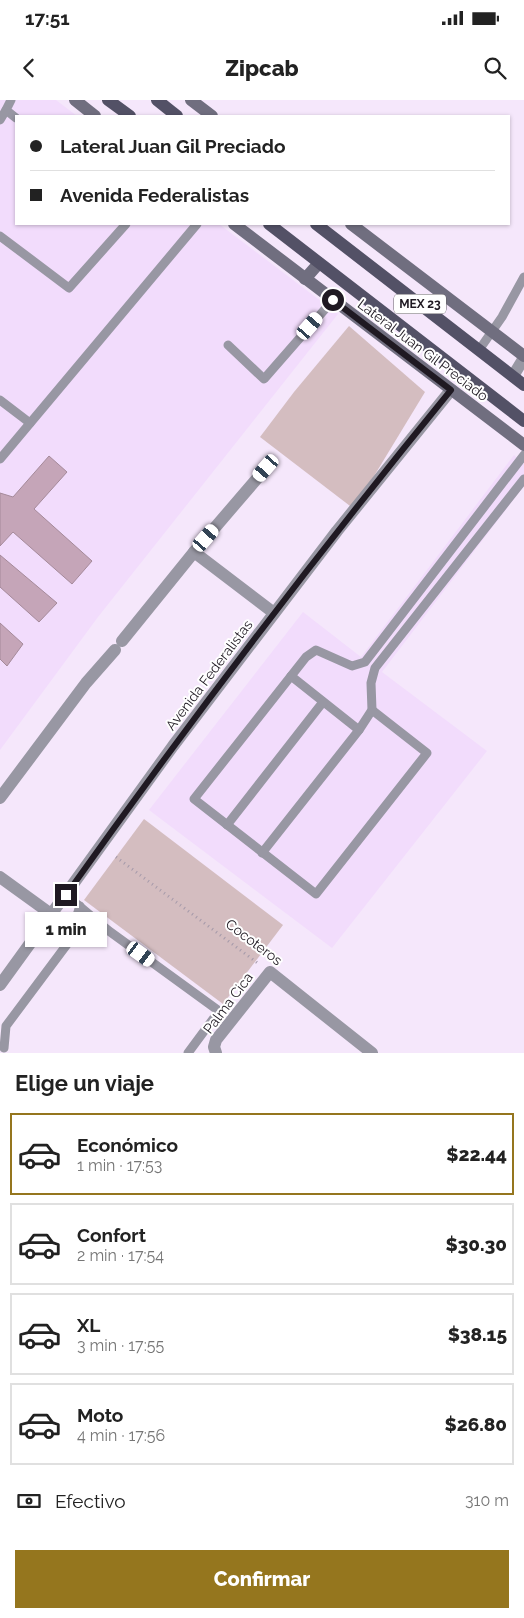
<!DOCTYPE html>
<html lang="es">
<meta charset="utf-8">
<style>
:root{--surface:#fff;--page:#f2f2f2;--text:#222;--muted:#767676;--line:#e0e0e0;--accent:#95761e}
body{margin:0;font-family:Raleway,sans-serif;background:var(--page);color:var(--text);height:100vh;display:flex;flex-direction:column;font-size:19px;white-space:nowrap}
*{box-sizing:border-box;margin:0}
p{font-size:16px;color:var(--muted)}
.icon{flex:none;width:28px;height:28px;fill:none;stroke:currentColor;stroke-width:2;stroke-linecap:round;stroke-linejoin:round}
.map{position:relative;height:953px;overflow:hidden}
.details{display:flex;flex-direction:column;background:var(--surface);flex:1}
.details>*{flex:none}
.banner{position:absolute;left:15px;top:15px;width:495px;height:110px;border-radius:0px;box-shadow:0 1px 4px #0004;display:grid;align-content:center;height:110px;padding:0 15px;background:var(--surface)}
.end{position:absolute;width:22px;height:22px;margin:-11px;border:6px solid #1f1922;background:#fff;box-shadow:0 0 0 2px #fff}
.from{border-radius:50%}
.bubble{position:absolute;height:35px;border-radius:0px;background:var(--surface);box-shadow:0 1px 4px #0004;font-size:16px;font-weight:800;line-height:35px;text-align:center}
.car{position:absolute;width:15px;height:30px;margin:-15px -8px;border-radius:6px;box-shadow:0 0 4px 1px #0007;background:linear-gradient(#fff 24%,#345 0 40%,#fff 0 76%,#345 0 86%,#fff 0)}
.banner b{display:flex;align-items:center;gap:18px;height:48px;font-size:19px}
.banner b+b{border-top:1px solid var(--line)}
.banner i{width:12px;height:12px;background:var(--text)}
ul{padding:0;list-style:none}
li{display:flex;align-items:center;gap:15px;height:82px;margin:0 10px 8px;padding:0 5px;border:2px solid var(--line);border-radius:0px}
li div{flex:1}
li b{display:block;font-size:19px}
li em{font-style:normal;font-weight:800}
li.active{border-color:var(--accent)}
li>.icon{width:45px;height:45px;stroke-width:1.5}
h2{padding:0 15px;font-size:22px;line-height:60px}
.pay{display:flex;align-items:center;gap:12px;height:55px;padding:0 15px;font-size:19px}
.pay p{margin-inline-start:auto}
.cta{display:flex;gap:10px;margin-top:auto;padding:10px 15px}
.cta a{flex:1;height:58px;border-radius:0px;background:var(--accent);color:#fff;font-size:20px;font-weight:800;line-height:58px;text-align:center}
.status{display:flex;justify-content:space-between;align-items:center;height:35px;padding:0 25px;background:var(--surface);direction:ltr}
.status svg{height:14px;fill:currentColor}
header{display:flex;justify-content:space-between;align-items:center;height:65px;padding:0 15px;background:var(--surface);font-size:22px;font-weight:800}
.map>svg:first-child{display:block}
.built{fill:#f2dcfc}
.green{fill:#d4bdc0}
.building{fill:#c5a5b8;stroke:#a58a9a}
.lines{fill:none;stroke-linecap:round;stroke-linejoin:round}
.path{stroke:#a499a9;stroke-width:3;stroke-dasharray:1 4;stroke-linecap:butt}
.service{stroke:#9897a3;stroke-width:9}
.minor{stroke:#9897a3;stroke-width:12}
.secondary{stroke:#706e7f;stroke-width:12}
.primary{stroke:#535166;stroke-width:12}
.route{stroke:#1f1922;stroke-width:6}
.labels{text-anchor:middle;stroke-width:4;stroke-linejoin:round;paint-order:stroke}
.shield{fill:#fff;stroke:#625e64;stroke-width:1}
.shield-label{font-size:12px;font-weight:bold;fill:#1f1922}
.street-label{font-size:14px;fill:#1f1922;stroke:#fff}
</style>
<div class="status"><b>17:51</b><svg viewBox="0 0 49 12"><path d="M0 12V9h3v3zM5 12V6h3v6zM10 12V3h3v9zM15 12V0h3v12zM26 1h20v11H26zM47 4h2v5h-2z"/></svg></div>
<header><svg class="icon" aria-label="back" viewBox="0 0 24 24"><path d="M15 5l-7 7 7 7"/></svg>Zipcab<svg class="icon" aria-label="search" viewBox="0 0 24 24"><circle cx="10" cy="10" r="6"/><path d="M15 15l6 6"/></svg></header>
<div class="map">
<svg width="524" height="953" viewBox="0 0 524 953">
<rect width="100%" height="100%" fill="#f5e7fb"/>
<g class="built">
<polygon points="0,0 56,0 77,16 16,16 16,124 219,124 338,214 98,517 0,650"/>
<polygon points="514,355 524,364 524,386 382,572 487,651 332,848 149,710 303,512 361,557"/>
</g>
<g class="green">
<polygon points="349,226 425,292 354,409 260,337 294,292"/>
<polygon points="144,719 283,825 223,904 84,800"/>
</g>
<g class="building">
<polygon points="49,356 67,372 34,409 92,461 72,484 13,432 0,446 0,393 13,397"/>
<polygon points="0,455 57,503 39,522 0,487"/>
<polygon points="0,523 23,544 7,566 0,559"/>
</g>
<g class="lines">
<polyline class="path" points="116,757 259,864"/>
<g class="service">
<polyline points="11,0 6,10 16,18"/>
<polyline points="0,20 6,10"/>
<polyline points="0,136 69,188 126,124"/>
<polyline points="228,245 264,279 333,200"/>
<polyline points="479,250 502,217 524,177"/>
<polyline points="0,300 30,323"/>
<polyline points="0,359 197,124"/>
<polyline points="291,576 359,630"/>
<polyline points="372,610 427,653 316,794 194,699 306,557 316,550 352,566 365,562 524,355"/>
<polyline points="227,725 323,602"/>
<polyline points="262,753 359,630 372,610 371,583 375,568 524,379"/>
<polyline points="66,795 109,831 219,911 188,953"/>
<polyline points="4,948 6,926 68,843 80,806"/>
</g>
<g class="minor">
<polyline points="513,276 524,258"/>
<polyline points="194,452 274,513"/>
<polyline points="122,541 194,452 266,368"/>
<polyline points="0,698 86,583 115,550"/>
<polyline points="0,777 51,814"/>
<polyline points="0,885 173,646 337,431 451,290"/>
<polyline points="216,953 214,947 216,940 270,872 372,953"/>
</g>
<g class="secondary">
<polyline points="75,0 95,16"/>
<polyline points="191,0 212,16"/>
<polyline points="234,124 524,345"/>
<polyline points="351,124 524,256"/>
<polyline points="305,179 319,163"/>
</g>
<g class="primary">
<polyline points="108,0 130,16"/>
<polyline points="157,0 177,16"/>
<polyline points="269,124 524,321"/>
<polyline points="316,124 524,285"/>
</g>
</g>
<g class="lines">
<path class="route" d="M66 795C189 622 317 454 451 290L333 200"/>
</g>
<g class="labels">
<rect class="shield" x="394" y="194.5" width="52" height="19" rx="4"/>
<g class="shield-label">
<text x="420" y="208">MEX 23</text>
</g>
<g class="street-label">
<text transform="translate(423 250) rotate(37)" y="5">Lateral Juan Gil Preciado</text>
<text transform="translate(209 575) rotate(-53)" y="5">Avenida Federalistas</text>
<text transform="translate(254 842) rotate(37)" y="5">Cocoteros</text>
<text transform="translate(228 903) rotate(-53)" y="5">Palma Cica</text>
</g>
</g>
</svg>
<i class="end from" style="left:333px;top:200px"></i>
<i class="end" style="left:66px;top:795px"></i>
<div class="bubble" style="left:25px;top:812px;width:82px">1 min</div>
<i class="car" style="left:310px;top:226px;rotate:41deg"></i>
<i class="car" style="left:266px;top:368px;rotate:221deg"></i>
<i class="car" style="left:206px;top:438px;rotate:41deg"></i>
<i class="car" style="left:141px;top:854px;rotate:126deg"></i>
<div class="banner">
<b><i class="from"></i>Lateral Juan Gil Preciado</b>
<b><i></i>Avenida Federalistas</b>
</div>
</div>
<section class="details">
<h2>Elige un viaje</h2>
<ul>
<li class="active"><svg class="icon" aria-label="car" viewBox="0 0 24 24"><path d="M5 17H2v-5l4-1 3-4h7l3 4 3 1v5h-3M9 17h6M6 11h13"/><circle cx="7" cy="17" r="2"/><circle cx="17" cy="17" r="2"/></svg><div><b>Económico</b><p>1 min · 17:53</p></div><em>$22.44</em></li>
<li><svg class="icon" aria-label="car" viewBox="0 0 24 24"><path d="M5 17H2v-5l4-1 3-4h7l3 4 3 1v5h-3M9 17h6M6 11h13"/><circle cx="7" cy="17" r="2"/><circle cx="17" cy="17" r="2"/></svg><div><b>Confort</b><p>2 min · 17:54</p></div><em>$30.30</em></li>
<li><svg class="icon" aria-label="car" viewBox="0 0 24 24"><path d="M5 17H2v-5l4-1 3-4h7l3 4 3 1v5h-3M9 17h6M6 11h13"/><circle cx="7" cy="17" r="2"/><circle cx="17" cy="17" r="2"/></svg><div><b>XL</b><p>3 min · 17:55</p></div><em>$38.15</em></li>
<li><svg class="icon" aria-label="car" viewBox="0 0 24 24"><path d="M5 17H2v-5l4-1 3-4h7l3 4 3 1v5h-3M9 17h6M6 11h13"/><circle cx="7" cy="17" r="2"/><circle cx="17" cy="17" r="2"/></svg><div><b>Moto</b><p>4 min · 17:56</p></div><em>$26.80</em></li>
</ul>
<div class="pay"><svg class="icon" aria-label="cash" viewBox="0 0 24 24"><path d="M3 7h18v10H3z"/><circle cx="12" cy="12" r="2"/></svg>Efectivo<p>310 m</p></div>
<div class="cta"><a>Confirmar</a></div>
</section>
